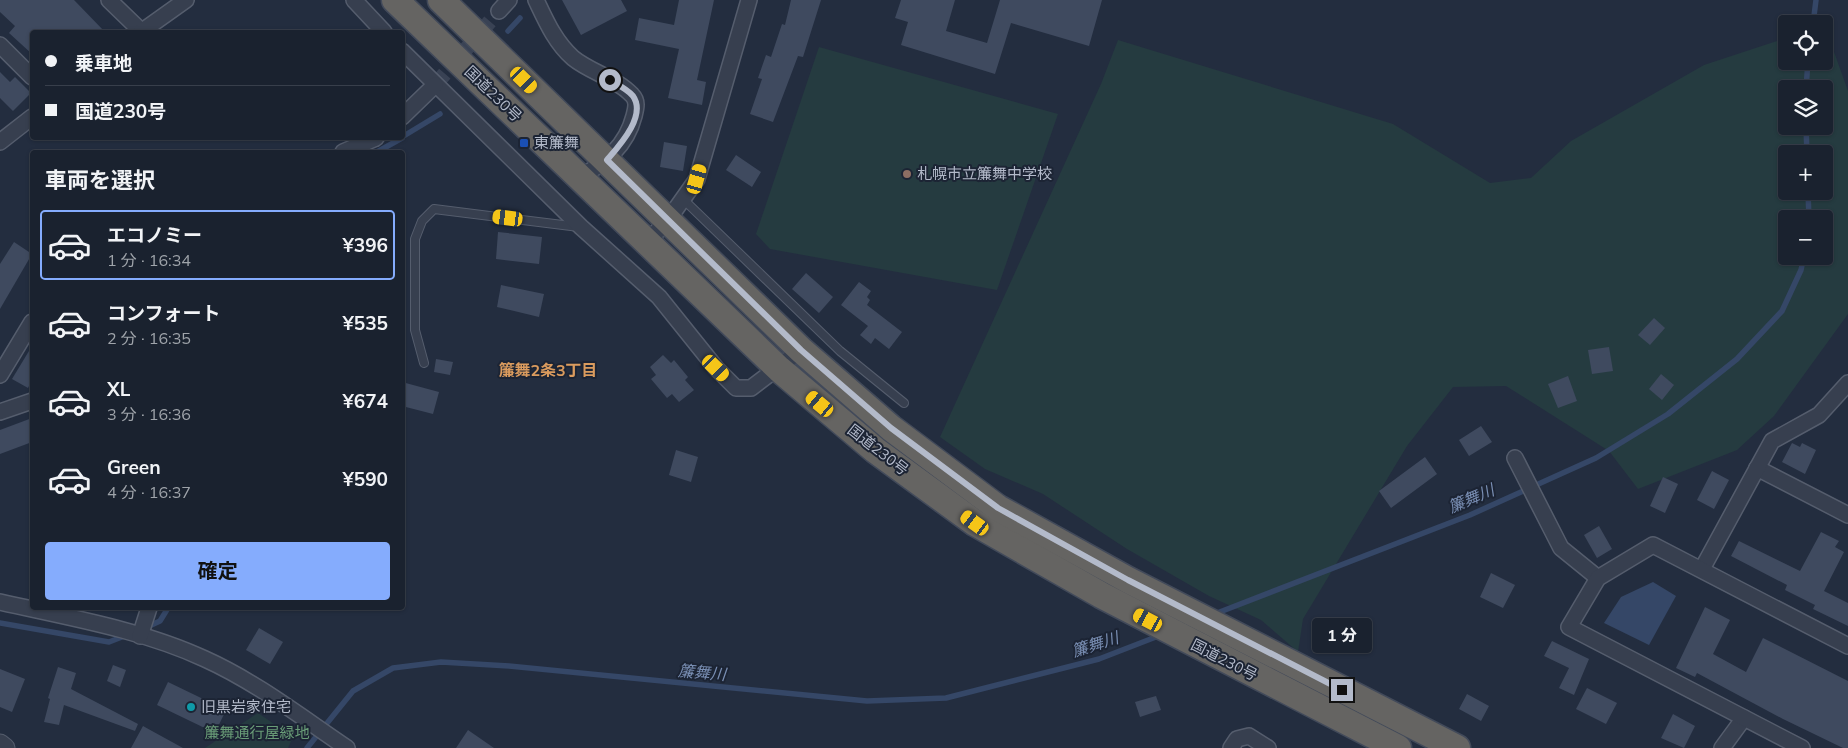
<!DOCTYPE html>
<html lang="ja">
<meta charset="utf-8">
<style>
:root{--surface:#1a222f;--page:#232a37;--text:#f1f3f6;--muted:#9fa4aa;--line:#383f4b;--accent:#85acfd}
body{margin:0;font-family:Mulish,"Noto Sans JP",sans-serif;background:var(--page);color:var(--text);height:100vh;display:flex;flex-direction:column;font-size:19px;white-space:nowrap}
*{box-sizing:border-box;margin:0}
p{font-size:16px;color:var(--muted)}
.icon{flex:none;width:28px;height:28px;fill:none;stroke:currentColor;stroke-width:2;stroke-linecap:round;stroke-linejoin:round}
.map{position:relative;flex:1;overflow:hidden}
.drawer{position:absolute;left:30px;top:150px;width:375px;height:460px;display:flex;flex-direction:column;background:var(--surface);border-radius:5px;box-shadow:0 1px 4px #0004,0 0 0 1px var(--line)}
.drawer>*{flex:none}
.top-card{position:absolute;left:30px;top:30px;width:375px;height:110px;border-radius:5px;box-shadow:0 1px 4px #0004,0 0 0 1px var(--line);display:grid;align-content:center;height:110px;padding:0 15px;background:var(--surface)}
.controls{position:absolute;left:1778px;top:15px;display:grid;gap:10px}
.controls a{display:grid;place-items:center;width:55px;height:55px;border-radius:5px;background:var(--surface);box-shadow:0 1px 4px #0004,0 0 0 1px var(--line);font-size:25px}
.end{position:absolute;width:22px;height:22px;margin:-11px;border:6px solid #b3baca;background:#111;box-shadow:0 0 0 2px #111}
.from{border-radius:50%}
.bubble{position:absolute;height:35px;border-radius:5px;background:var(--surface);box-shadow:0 1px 4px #0004,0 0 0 1px var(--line);font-size:16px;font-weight:700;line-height:35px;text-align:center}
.car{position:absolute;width:15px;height:30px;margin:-15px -8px;border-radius:6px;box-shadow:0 0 4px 1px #0007;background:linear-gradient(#f5c518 24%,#345 0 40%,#f5c518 0 76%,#345 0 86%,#f5c518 0)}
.top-card b{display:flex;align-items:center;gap:18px;height:48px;font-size:19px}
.top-card b+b{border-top:1px solid var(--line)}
.top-card i{width:12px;height:12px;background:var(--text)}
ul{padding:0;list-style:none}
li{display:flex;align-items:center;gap:15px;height:70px;margin:0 10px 8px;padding:0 5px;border:2px solid transparent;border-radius:5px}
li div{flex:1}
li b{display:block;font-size:19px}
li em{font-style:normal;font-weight:700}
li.on{border-color:var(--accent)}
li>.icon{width:45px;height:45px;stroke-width:1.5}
h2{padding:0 15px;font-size:22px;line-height:60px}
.action{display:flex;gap:10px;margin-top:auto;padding:10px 15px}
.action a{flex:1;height:58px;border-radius:5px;background:var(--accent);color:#111;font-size:20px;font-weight:700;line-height:58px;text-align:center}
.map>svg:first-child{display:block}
.green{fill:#253b40;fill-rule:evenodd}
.water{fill:#354767}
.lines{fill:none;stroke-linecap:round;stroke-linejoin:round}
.stream{stroke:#354767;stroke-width:5.5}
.building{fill:#3f4a5f}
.minor-tunnel{stroke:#394254;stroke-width:15;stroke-dasharray:15 8;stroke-linecap:butt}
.service-casing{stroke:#555d6d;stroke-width:10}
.minor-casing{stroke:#555d6d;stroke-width:18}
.tertiary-casing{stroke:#555d6d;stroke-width:21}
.trunk-casing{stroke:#424a5a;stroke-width:29}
.service{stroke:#373f4f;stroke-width:8}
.minor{stroke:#373f4f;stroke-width:15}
.tertiary{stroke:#373f4f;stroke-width:19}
.trunk{stroke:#656462;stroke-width:26}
.route{stroke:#b3baca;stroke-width:6}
.transit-dot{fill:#1a4fb4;stroke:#1c2434;stroke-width:2}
.education-dot{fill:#8d6e63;stroke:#1c2434;stroke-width:2}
.culture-dot{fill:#0f9aa8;stroke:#1c2434;stroke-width:2}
.labels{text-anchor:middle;stroke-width:4;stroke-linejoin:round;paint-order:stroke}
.street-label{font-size:15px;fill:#b3baca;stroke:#1c2434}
.poi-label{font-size:15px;fill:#b3baca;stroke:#1c2434;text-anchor:start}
.park-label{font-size:15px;fill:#699c77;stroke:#1c2434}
.neighbourhood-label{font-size:16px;font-weight:bold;fill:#da9b5e;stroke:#1c2434}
.water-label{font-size:16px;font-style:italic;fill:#798eb3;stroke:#1c2434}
</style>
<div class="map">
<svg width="1848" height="748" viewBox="0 0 1848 748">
<rect width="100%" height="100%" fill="#232d3f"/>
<g class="green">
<path d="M1824 31 1828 35 1848 91V314L1774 416 1737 450 1638 489 1609 451 1506 386 1453 387 1407 446 1303 619 1298 652 1261 620 1209 596 1127 549 1043 494 985 469 940 437 1101 84 1118 40 1393 124 1490 183 1531 178 1571 141 1704 65 1786 38V61H1824ZM1786 89H1824V126H1786ZM1786 154H1824V191H1786ZM1786 219H1824V256H1786Z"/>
<polygon points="819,47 1058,114 997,290 770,249 756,234"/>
<polygon points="258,713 293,737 288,748 205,748"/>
</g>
<polygon class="water" points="1653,582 1676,596 1649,645 1604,623 1621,597"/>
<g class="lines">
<g class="stream">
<polyline points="1813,24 1816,0"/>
<polyline points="508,31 520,18"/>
<polyline points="1806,89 1808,61"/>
<polyline points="1806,126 1807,154"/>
<polyline points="402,137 440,114"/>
<polyline points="377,152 402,138"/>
<polyline points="1808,191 1809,219"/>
<polyline points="1212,615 1470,515 1596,458 1668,414 1737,359 1782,311 1801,270 1804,256"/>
<polyline points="0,623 109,642 127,635"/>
<polyline points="145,628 160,621 168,608"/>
<polyline points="307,748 353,691 393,668 441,662 509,666 867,701 946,698 1099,659 1161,635"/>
</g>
</g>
<g class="building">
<polygon points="0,0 74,0 105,32 32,32 32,54 9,33 15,26 0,12"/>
<polygon points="562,0 621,0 627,11 581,35"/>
<polygon points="679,0 714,0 697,80 706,82 702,105 668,98 679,49 635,40 639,18 674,25"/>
<polygon points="791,0 821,0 803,57 798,56 773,122 750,114 762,79 758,78 766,55 771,57 782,24 785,25"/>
<polygon points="901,0 955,0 946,31 987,43 1000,0 1102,0 1089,46 1011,23 995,74 901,45 908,22 895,18"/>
<polygon points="0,72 10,82 15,77 31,93 13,111 0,98"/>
<polygon points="664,142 687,146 683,171 660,167"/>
<polygon points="736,155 761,172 752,187 726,170"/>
<polygon points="498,232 542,237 539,264 496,259"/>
<polygon points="14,242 32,254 0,309 0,264"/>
<polygon points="806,273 833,297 819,313 792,289"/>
<polygon points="859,282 871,291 867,297 870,300 867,305 902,332 889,349 875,338 871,344 860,335 868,326 841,305"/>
<polygon points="501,285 544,294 539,317 497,307"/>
<polygon points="1654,318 1665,328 1650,345 1638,335"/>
<polygon points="32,346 32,380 28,388 12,379"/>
<polygon points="1609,347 1613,371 1592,374 1588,350"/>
<polygon points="663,355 671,363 674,360 688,377 685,380 694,390 679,402 672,394 667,398 651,379 656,375 650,367"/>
<polygon points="436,359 453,362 450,375 434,372"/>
<polygon points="1661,374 1674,385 1662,400 1649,389"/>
<polygon points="1568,376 1577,401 1558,408 1548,384"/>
<polygon points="402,382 439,392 433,414 402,406"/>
<polygon points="32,418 32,442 0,454 0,430"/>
<polygon points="1481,426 1492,442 1469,456 1459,440"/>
<polygon points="1792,443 1800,447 1802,443 1816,450 1805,474 1782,462"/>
<polygon points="676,450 698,457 691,482 669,475"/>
<polygon points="1425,457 1437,474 1391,508 1379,491"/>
<polygon points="1712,471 1729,480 1714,509 1697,500"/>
<polygon points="1663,477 1678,484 1665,513 1650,506"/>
<polygon points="1599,526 1612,549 1597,558 1584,535"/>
<polygon points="1821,532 1839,541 1835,547 1844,552 1824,591 1848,603 1848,626 1813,609 1815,605 1785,590 1787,585 1731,556 1739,541 1800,571"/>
<polygon points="1491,573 1515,585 1503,608 1480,597"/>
<polygon points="1705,607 1730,620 1713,654 1746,672 1763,638 1848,681 1848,748 1843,748 1783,719 1697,673 1695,677 1676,668"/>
<polygon points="259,628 283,642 270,664 246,650"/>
<polygon points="1552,641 1589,659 1574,695 1559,688 1569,668 1544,656"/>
<polygon points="113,665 126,670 120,687 107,681"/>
<polygon points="58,667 76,673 71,689 138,724 135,731 64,705 59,725 44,722 50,699 48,698"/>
<polygon points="0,669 25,679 12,712 0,707"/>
<polygon points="168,682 226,710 215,733 157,705"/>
<polygon points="1587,688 1617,703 1606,724 1576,709"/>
<polygon points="1467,694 1489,706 1481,721 1459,709"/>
<polygon points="1156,696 1161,710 1140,717 1135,702"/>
<polygon points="1673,714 1695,726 1684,748 1661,738"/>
<polygon points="143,726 152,731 183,748 131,748"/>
<polygon points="468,730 494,748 456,748"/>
</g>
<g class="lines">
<polyline class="minor-tunnel" points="435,85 499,11"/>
<defs>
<g id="service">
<polyline points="683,199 840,351 904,403"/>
<polyline points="424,363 415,330 415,239 422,221 434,209 579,227"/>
</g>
<g id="minor">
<polyline points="109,0 142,32"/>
<polyline points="354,0 384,32"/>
<path d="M536 0C546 21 555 42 573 58 590 72 616 78 632 95 638 101 636 108 634 116 626 147 606 161 580 178"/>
<polyline points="499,11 509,0"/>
<polyline points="141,32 186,0"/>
<polyline points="0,45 32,77"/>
<polyline points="402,51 581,227 659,297 716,368 736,388 751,388 801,350"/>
<polyline points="402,117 435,85"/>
<polyline points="0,142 32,117"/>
<polyline points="343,152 376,138"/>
<polyline points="646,243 668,220 697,179 749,0"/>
<polyline points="0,375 32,322"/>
<polyline points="0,412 32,401"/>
<polyline points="1515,458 1561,548 1598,578"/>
<polyline points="1757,468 1848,515"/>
<polyline points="1702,569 1772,441 1819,415 1848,383"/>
<path d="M0 602C67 617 143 630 205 659 256 682 301 717 347 748"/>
<polyline points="140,636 149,608"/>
<polyline points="1231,748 1237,739 1249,736 1268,748"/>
<polyline points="1722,748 1744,718"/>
<polyline points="1802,748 1569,627 1598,578 1653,545 1848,646"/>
</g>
<polyline id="tertiary" points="0,744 5,748"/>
<g id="trunk">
<polyline points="395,0 779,369 875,450 975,523 1101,595 1398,748"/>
<polyline points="441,0 801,350 891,428 998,508 1128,580 1457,748"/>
</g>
</defs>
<use href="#service" class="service-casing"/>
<use href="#minor" class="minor-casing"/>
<use href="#tertiary" class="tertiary-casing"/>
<use href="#trunk" class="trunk-casing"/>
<use href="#service" class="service"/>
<use href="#minor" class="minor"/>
<use href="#tertiary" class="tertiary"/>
<use href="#trunk" class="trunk"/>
</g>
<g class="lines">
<path class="route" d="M610 80C617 84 628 90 633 96 647 116 619 146 607 160L801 350 891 428 998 508 1128 580 1342 690"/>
</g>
<rect class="transit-dot" x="519" y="138" width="10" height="10" rx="2.5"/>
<circle class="education-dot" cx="907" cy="174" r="5"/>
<circle class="culture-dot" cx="191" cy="707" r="5"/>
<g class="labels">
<g class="street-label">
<text transform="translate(493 94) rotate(44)" y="5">国道230号</text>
<text transform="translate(878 450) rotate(38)" y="5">国道230号</text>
<text transform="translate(1224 660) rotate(27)" y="5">国道230号</text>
</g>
<g class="poi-label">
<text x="534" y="148">東簾舞</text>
<text x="917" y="179">札幌市立簾舞中学校</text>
<text x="201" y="712">旧黒岩家住宅</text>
</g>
<g class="park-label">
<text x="257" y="738">簾舞通行屋緑地</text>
</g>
<g class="neighbourhood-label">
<text x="548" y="376">簾舞2条3丁目</text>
</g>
<g class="water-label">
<text transform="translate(1471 498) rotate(-23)" y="6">簾舞川</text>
<text transform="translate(1095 644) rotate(-18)" y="6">簾舞川</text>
<text transform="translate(702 672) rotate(5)" y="6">簾舞川</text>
</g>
</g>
</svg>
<div class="controls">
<a><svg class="icon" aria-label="locate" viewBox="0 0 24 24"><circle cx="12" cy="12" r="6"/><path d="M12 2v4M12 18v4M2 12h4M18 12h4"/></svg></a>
<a><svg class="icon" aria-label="layers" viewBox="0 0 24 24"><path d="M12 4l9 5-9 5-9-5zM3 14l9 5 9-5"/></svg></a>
<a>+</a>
<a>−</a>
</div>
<i class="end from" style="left:610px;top:80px"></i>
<i class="end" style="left:1342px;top:690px"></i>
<div class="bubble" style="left:1312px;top:618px;width:60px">1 分</div>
<i class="car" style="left:524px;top:80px;rotate:134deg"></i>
<i class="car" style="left:697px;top:179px;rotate:16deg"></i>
<i class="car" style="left:508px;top:218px;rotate:277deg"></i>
<i class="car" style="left:716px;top:368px;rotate:134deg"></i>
<i class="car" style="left:820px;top:404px;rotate:310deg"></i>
<i class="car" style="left:975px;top:523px;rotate:306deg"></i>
<i class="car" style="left:1148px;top:620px;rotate:298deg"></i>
<div class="top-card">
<b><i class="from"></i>乗車地</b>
<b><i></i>国道230号</b>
</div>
<section class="drawer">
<h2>車両を選択</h2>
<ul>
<li class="on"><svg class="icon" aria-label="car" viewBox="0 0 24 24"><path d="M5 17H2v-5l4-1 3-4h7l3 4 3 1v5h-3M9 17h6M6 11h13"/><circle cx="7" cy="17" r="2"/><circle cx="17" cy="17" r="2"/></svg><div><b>エコノミー</b><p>1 分 · 16:34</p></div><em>¥396</em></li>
<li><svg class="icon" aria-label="car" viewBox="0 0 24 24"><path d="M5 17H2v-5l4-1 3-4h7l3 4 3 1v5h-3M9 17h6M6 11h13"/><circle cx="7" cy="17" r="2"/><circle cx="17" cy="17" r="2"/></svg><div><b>コンフォート</b><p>2 分 · 16:35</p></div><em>¥535</em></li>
<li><svg class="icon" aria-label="car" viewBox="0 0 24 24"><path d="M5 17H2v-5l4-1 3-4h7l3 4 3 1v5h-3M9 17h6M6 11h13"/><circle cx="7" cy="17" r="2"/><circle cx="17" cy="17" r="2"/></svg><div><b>XL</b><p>3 分 · 16:36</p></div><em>¥674</em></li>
<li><svg class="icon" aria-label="car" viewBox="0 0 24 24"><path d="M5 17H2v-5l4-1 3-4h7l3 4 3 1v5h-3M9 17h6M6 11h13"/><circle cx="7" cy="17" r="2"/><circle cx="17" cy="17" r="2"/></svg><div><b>Green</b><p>4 分 · 16:37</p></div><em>¥590</em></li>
</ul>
<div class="action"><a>確定</a></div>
</section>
</div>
